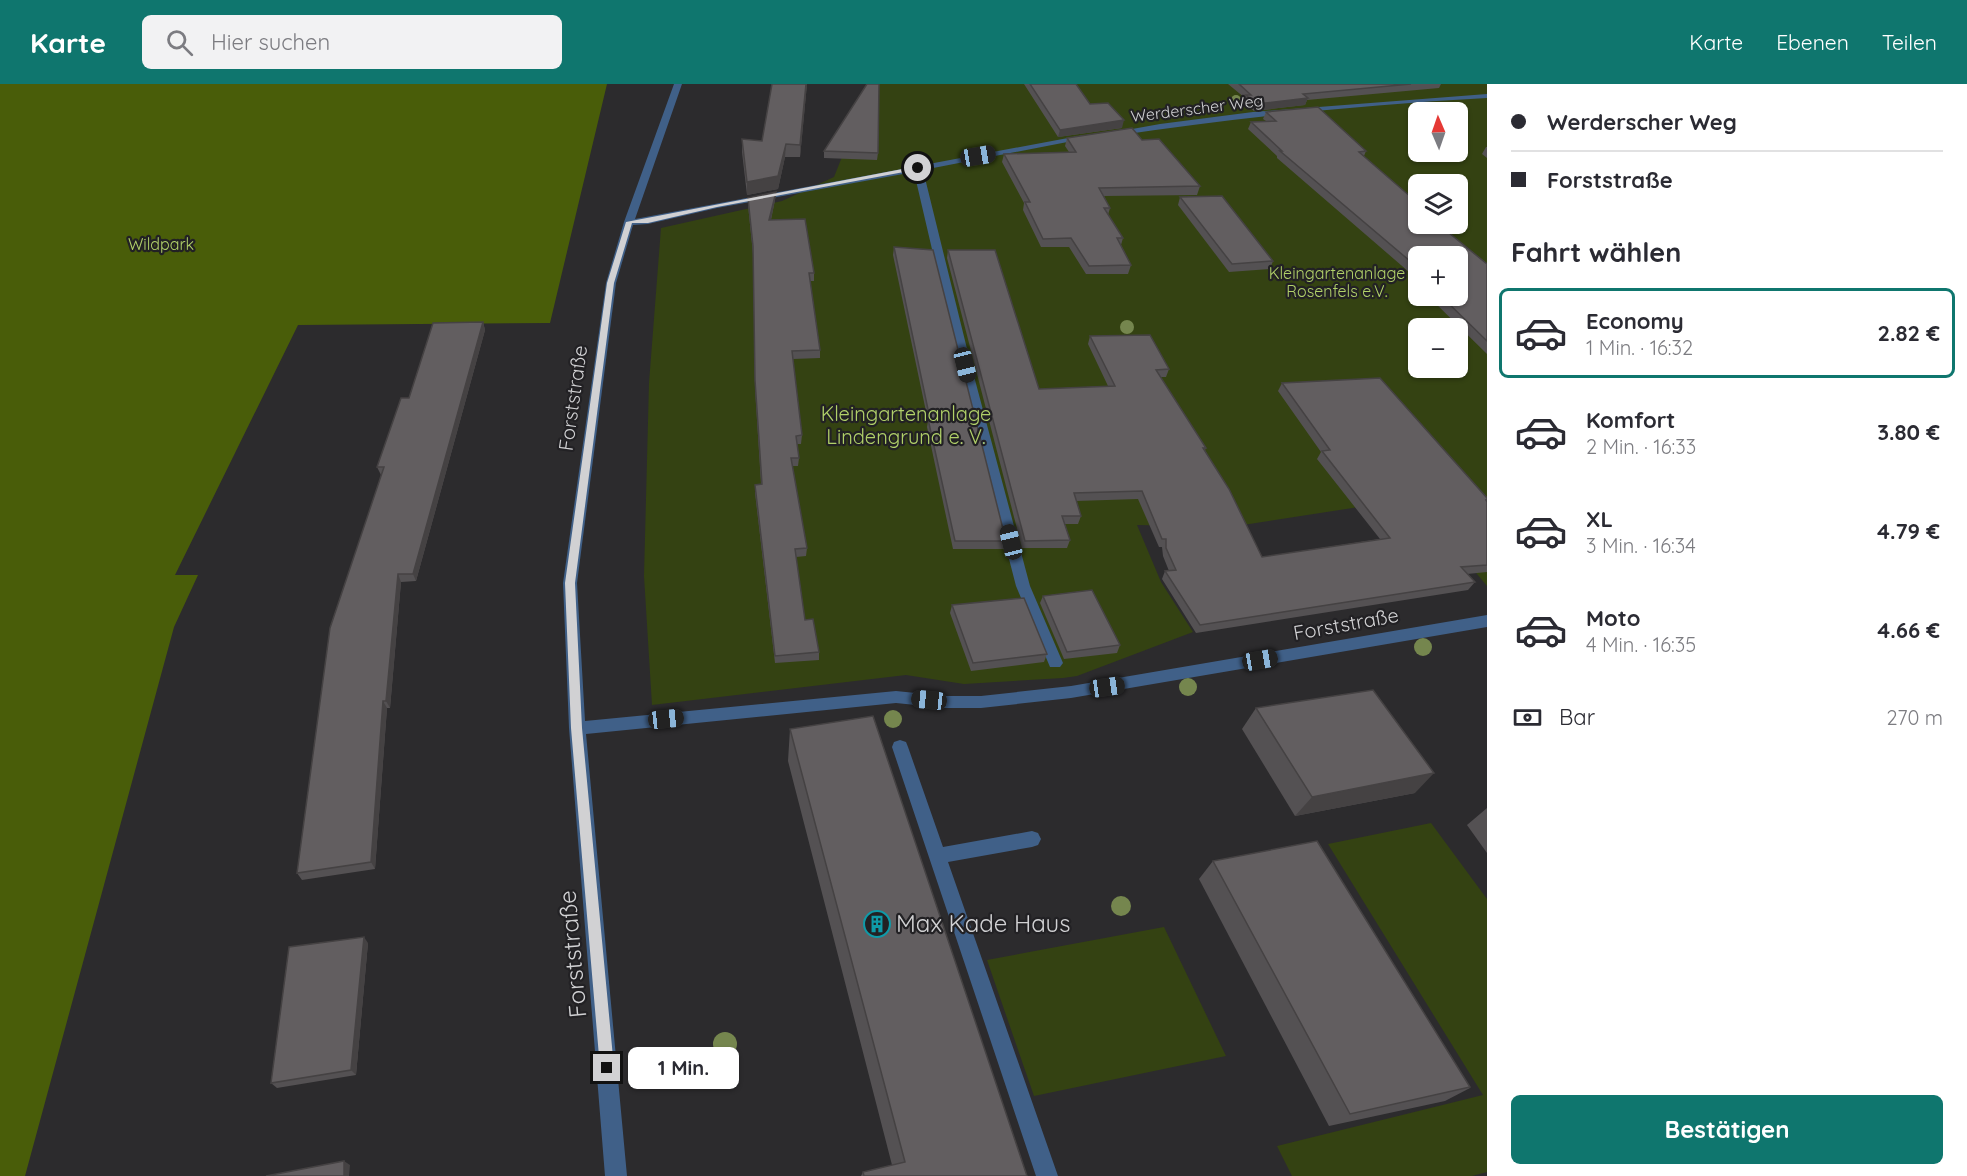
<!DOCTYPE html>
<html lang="de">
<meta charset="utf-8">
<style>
:root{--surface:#fff;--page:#f2f2f3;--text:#2b2b33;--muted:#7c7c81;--line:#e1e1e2;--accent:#0f766e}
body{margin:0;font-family:Quicksand,sans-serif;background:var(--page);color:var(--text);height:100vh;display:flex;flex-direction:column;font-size:22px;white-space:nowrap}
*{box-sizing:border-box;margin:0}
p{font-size:20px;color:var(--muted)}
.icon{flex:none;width:33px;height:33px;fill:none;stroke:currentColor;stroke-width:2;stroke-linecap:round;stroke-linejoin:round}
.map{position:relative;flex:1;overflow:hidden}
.drawer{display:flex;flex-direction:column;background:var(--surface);width:480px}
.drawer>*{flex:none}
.banner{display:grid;align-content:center;height:132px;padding:0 24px;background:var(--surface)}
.needle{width:39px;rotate:358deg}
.tools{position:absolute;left:1408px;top:18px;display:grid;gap:12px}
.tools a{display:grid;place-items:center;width:60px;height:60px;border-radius:9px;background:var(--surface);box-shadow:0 2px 4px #0004;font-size:30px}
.end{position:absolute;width:27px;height:27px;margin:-14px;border:8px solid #d1d1d3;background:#111;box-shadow:0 0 0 3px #111}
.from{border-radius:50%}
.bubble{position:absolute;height:42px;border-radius:9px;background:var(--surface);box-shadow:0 2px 4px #0004;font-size:20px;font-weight:700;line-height:42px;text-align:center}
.car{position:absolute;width:18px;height:36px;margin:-18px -9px;border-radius:8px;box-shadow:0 0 4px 2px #0007;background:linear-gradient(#222 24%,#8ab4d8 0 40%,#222 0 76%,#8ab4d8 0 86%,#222 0)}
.banner b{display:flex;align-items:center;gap:21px;height:57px;font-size:22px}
.banner b+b{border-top:2px solid var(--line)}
.banner i{width:15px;height:15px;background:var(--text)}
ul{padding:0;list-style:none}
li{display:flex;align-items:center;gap:18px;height:90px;margin:0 12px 9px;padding:0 12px;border:3px solid transparent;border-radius:9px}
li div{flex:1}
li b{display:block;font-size:22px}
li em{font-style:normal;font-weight:700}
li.active{border-color:var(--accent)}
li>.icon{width:54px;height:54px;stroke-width:1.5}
h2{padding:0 24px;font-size:27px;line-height:72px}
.pay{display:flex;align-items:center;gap:15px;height:66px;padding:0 24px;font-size:22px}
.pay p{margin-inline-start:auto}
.action{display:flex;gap:12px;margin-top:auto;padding:12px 24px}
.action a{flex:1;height:69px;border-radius:9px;background:var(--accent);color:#fff;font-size:24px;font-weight:700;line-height:69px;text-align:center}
header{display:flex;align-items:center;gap:36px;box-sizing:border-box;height:84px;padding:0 30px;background:var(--accent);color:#fff}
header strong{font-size:28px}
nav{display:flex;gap:33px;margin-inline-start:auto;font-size:21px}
.search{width:420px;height:54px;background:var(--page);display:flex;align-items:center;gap:15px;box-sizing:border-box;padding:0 21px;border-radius:9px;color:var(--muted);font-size:22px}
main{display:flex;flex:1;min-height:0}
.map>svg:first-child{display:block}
.green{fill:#344212;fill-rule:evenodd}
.forest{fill:#495d09}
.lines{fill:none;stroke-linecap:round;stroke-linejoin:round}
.minor{fill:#406088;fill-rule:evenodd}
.tree{fill:#75864e}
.wall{fill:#545153}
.shaded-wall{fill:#454243}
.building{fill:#625e60;stroke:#454243;stroke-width:1.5}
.route{fill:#d1d1d3}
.labels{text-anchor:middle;stroke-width:4.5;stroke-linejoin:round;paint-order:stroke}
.far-street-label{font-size:16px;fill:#d1d1d3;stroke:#222124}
.far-park-label{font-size:16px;fill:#b1d169;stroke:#222124}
.street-label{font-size:20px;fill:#d1d1d3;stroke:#222124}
.park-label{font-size:20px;fill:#b1d169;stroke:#222124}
.near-poi-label{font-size:24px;fill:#d1d1d3;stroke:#222124;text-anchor:start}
.near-street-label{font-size:24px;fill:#d1d1d3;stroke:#222124}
</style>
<header>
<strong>Karte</strong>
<div class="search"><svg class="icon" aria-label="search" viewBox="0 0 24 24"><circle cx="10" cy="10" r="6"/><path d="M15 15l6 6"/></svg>Hier suchen</div>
<nav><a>Karte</a><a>Ebenen</a><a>Teilen</a></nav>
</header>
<main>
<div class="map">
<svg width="1487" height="1092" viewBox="0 0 1487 1092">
<rect width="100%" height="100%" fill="#2c2b2d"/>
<g class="green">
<path d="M871 0H1487V502L1427 430 1417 414 1230 443 1137 441 1161 498 1193 548 1077 592 1063 594 964 600 906 591 652 621 644 492 649 299 661 144 782 117 834 93ZM1419 28H1458V68H1419ZM1419 100H1458V140H1419ZM1419 172H1458V212H1419ZM1419 244H1458V284H1419Z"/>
<polygon points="1431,739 1487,815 1487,1088 1472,1092 1292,1092 1277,1062 1483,1011 1328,760"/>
<polygon points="1164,843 1226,972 1034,1012 987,876"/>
</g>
<polygon class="forest" points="0,0 607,0 550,239 298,241 175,491 198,491 174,543 25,1092 0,1092"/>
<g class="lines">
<g class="minor">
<polygon points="674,0 682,0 635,135 1084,51 1088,54 923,86 971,281 1030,502 1063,579 1060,583 1050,583 1016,502 959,281 914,88 717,124 648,140 633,141 616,199 577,499 585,637 896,607 945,612 981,612 1071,602 1487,531 1487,543 1071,614 981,624 945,624 896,619 586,650 627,1092 605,1092 569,644 563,499 606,199 624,138"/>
<path d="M1487 10V14C1362 21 1238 33 1114 52L1110 49 1160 40 1253 28Z"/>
<polygon points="900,656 906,658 908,663 943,763 1032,747 1038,749 1041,755 1038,761 1032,763 948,778 1058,1092 1036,1092 892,663 894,658"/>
</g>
</g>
<g class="tree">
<circle cx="1236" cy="16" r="5"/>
<circle cx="1127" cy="243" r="7"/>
<circle cx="1423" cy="563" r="9"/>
<circle cx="1188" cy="603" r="9"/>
<circle cx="893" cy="635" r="9"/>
<circle cx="1121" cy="822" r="10"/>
<circle cx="725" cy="960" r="12"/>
</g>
<g class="wall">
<polygon points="772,0 807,0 800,73 785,73 778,105 747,111 742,68 742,55 762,57"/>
<polygon points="1024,0 1076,0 1090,20 1122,44 1058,53"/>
<polygon points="1228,0 1441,0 1439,4 1307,16 1305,21 1254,27 1243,18 1245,14"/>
<polygon points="1266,28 1366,67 1364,72 1419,140 1487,180 1487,270 1428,212 1458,212 1419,172 1419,202 1408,191 1409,188 1277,74 1277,72 1248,45 1251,38 1266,37 1263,35"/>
<polygon points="1067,54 1142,56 1200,102 1197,111 1104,112 1110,124 1108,131 1123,154 1121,161 1131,181 1128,190 1086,190 1069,163 1041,163 1023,126 1024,119 1002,78 1004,70 1069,68 1065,62"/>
<polygon points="1486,63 1487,63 1487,74 1482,70"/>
<polygon points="824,67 878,69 877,76 824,74"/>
<polygon points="776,108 775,116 771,136 814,189 814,197 810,197 820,266 820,274 793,275 802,351 801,360 797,360 799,374 798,382 792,382 807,464 806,472 796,473 805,536 819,568 819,576 775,579 755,409 755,401 761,400 755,304 753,170 748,121 748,114"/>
<polygon points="1180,113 1273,177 1270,185 1229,188 1178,121"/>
<polygon points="894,163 1006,457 1004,465 953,465 927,343 928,337 893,171"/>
<polygon points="948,166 1039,305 1108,302 1088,260 1090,252 1169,285 1166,293 1160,293 1206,364 1205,366 1262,473 1380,455 1317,375 1321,368 1278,307 1282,299 1487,414 1487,488 1467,490 1475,498 1468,506 1196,549 1162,495 1165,487 1169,487 1163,472 1162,463 1159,463 1138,415 1076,417 1081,432 1078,440 1064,440 1070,456 1067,464 1022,464 947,174"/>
<polygon points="483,238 485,246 416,497 401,498 390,624 387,624 375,785 302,796 297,789 381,391 377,383"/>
<polygon points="1043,512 1120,561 1117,569 1064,575 1040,519"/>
<polygon points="952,521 1047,570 1044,578 971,587 950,529"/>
<polygon points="1256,624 1415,709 1295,732 1242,645"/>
<polygon points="790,645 1027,1092 861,1092 863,1088 892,1081 788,677"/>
<polygon points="1487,724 1487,769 1467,741"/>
<polygon points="1213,777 1470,1004 1445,1017 1329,1042 1199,795"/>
<polygon points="368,859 356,991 277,1004 271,999"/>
</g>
<g class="shaded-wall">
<polygon points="806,0 807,0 800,73 800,61"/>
<polygon points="1308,14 1305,21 1254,27 1256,20"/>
<polygon points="1124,36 1122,44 1058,53 1060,46"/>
<polygon points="786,60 785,73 778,105 747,111 747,98"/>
<polygon points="776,108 775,116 769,144 769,136"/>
<polygon points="483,238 485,246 416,497 413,490"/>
<polygon points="398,490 401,498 390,624 386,617"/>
<polygon points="383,617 387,624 375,785 371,778"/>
<polygon points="1434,689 1415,709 1295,732 1312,713"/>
<polygon points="364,853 368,859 356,991 351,986"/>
<polygon points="344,1077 350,1081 349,1092 344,1092"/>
</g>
<g class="building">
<polygon points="772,0 806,0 800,61 786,60 778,92 747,98 742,55 762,57"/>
<polygon points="867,0 879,0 878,69 824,67"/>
<polygon points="1030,0 1076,0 1090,20 1108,19 1124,36 1060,46"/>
<polygon points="1239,0 1411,0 1303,10 1308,14 1256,20 1246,11 1251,11"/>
<polygon points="1318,23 1366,67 1359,68 1419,120 1419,140 1438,140 1487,180 1487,257 1441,212 1458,212 1458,172 1419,172 1419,190 1412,183 1417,183 1280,67 1282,67 1251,38 1276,37 1266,28"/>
<polygon points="1132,44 1142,56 1159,55 1200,102 1099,104 1110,124 1104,124 1123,154 1117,154 1131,181 1089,182 1071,154 1043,155 1025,118 1030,118 1004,70 1076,68 1067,54"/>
<polygon points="776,108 769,136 805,135 814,189 809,189 820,266 792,267 802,351 796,352 799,374 791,374 807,464 795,465 805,536 813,535 819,568 775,572 755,401 762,400 755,296 753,162 748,114"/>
<polygon points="1222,112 1273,177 1232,180 1180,113"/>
<polygon points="894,163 933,166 1006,457 955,457 928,335 930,335"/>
<polygon points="948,166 995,166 1039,305 1115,302 1090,252 1150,251 1169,285 1156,286 1206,364 1203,364 1229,405 1262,473 1390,454 1322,367 1330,366 1282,299 1380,294 1487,414 1487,416 1486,416 1487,418 1487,481 1461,483 1475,498 1200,541 1165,487 1176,486 1166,464 1166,455 1162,455 1142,407 1074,409 1081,432 1062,432 1070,456 1025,457"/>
<polygon points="483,238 413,490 398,490 386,617 383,617 371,778 297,789 330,544 384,383 377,383 401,314 409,314 433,239"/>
<polygon points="1092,506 1120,561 1067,568 1043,512"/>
<polygon points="1024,514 1047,570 973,579 952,521"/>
<polygon points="1373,606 1434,689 1312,713 1256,624"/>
<polygon points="873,632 1027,1092 864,1092 863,1088 905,1078 790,645"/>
<polygon points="1317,757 1470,1003 1350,1030 1213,777"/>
<polygon points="364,853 351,986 271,999 289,863"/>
<polygon points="344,1077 344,1092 266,1092"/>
</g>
<polygon class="route" points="918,82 920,85 717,123 648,139 632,139 614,199 575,499 582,644 614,984 612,989 607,991 602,989 600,984 571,644 565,499 607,199 626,138"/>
<defs>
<symbol id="building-ring" viewBox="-11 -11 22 22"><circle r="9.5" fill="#222124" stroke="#0f9aa8" stroke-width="1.5"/><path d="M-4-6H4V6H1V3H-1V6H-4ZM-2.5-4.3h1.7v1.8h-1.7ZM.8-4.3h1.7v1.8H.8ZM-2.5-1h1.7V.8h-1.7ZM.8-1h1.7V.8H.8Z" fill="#0f9aa8"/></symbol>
</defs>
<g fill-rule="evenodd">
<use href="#building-ring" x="862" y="825" width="30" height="30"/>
</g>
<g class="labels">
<g class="far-street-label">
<text transform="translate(1197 24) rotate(-7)" y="6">Werderscher Weg</text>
</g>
<g class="far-park-label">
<text x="161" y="166">Wildpark</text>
<text x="1337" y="195">Kleingartenanlage<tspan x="1337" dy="18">Rosenfels e.V.</tspan></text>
</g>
<g class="street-label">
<text transform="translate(573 314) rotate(-82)" y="7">Forststraße</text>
<text transform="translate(1346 540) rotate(-10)" y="7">Forststraße</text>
</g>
<g class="park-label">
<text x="906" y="337">Kleingartenanlage<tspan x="906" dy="23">Lindengrund e. V.</tspan></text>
</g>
<g class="near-poi-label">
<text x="896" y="848">Max Kade Haus</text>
</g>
<g class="near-street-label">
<text transform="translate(573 870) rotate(-95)" y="8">Forststraße</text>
</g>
</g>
</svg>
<div class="tools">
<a><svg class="needle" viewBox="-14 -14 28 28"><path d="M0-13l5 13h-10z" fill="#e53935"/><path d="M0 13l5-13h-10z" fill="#7c7c81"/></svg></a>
<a><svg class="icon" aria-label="layers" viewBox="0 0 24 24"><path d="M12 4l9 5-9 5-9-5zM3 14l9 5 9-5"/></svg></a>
<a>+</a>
<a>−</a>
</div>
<i class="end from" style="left:918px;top:84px"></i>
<i class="end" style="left:607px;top:984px"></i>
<div class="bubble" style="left:628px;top:963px;width:111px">1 Min.</div>
<i class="car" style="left:978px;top:72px;rotate:80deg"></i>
<i class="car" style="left:965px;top:281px;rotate:166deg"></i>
<i class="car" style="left:1011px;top:458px;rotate:346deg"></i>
<i class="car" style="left:1260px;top:576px;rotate:80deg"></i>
<i class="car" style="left:1107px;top:603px;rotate:82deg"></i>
<i class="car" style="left:929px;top:616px;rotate:276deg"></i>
<i class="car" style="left:666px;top:635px;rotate:84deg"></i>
</div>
<section class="drawer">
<div class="banner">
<b><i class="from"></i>Werderscher Weg</b>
<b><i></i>Forststraße</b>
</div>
<h2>Fahrt wählen</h2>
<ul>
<li class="active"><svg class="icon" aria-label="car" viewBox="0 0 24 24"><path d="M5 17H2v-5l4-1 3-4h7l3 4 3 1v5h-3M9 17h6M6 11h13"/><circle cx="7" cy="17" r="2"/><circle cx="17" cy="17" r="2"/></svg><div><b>Economy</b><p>1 Min. · 16:32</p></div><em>2.82 €</em></li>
<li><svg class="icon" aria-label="car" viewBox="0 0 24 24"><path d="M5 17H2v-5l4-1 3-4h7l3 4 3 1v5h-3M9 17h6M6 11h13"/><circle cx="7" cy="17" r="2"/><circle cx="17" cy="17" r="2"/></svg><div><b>Komfort</b><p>2 Min. · 16:33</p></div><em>3.80 €</em></li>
<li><svg class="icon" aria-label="car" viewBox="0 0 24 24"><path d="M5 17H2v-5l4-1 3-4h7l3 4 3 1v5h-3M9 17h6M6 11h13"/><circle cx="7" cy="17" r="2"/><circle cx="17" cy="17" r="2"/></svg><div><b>XL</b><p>3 Min. · 16:34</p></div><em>4.79 €</em></li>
<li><svg class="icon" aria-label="car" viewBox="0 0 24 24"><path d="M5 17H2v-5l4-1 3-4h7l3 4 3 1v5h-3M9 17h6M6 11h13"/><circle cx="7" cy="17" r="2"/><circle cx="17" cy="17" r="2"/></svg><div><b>Moto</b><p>4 Min. · 16:35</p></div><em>4.66 €</em></li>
</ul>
<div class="pay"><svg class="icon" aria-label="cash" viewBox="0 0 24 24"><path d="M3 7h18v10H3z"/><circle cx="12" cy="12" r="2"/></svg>Bar<p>270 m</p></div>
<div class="action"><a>Bestätigen</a></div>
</section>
</main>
